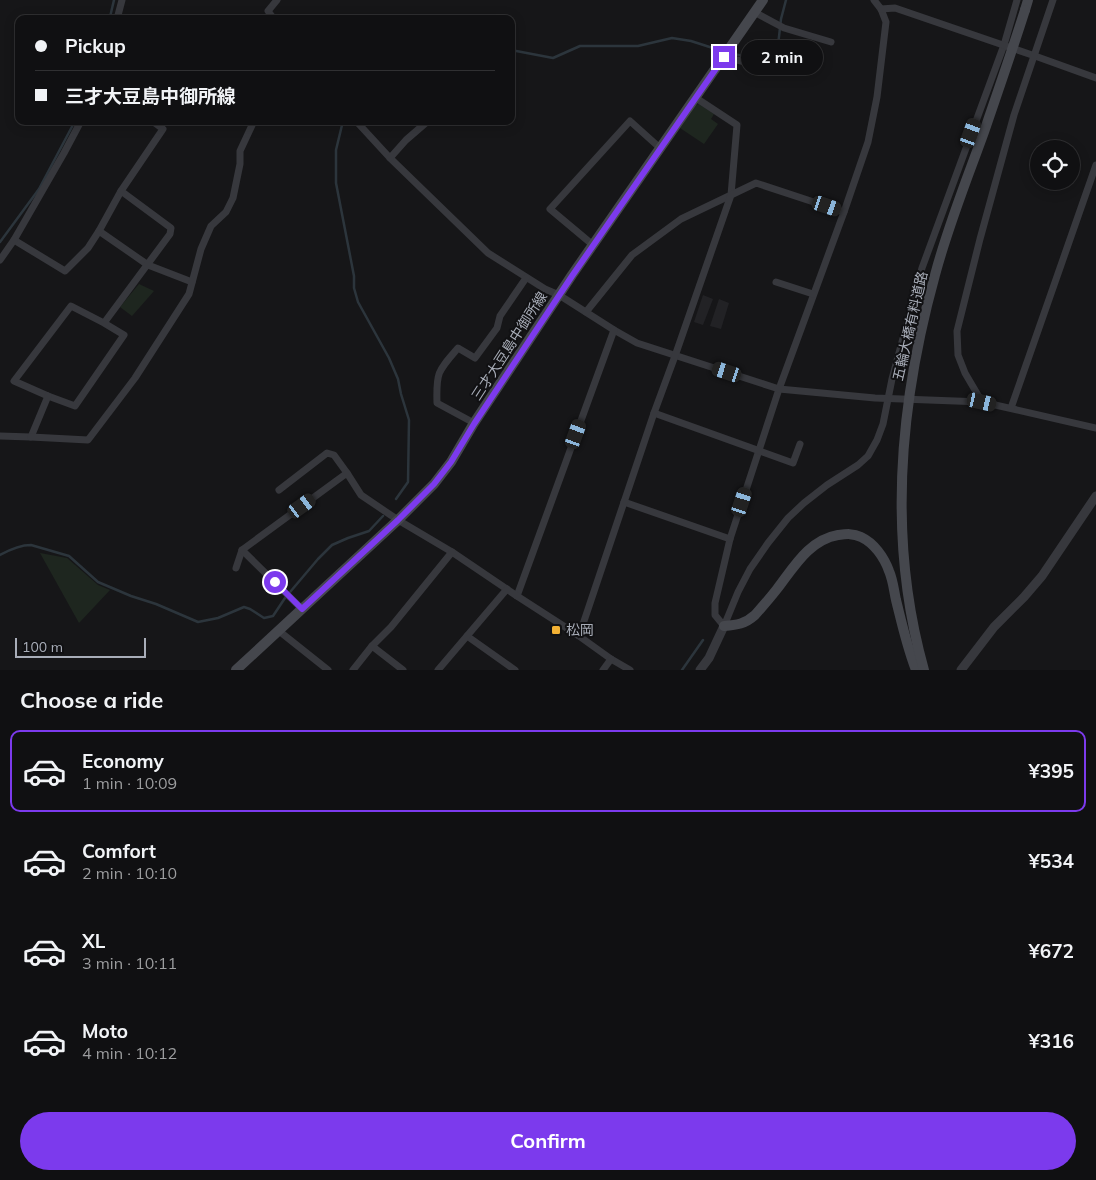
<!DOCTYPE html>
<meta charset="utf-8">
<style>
:root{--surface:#101012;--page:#19191b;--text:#f1f3f6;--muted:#9c9d9f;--line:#303032;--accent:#7c3aed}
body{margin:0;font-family:Mulish,"Noto Sans JP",sans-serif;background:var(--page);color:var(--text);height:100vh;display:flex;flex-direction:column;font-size:19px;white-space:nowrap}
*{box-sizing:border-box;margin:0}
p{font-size:16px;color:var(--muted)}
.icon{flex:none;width:28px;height:28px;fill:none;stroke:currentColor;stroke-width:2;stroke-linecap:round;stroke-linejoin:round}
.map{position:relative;height:670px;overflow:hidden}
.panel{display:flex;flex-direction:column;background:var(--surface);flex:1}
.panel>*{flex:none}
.top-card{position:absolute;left:15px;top:15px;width:500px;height:110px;border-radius:10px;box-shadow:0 2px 12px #0003,0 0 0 1px var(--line);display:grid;align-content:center;height:110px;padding:0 20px;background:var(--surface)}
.tools{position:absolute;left:1030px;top:140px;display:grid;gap:10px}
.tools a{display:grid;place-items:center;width:50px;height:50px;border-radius:50%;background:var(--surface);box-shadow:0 2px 12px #0003,0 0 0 1px var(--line);font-size:25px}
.scale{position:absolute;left:15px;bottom:12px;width:131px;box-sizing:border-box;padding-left:5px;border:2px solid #a8adb8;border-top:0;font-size:14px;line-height:18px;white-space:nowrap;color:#a8adb8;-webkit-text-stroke:4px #111113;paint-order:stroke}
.end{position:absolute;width:22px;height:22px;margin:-11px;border:6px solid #7c3aed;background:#fff;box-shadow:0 0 0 2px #fff}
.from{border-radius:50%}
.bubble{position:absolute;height:35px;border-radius:18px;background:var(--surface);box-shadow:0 2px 12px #0003,0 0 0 1px var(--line);font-size:16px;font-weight:700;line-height:35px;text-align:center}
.car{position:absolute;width:15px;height:30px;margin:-15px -8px;border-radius:6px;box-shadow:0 0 4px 1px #0007;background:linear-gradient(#222 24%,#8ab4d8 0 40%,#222 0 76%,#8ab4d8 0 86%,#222 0)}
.top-card b{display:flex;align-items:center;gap:18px;height:48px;font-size:19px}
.top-card b+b{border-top:1px solid var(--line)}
.top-card i{width:12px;height:12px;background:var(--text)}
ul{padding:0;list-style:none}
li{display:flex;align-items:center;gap:15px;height:82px;margin:0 10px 8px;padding:0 10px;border:2px solid transparent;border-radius:10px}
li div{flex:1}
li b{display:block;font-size:19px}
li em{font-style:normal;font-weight:700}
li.selected{border-color:var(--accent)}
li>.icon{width:45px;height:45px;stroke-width:1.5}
h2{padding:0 20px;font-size:22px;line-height:60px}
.primary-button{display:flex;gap:10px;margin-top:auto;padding:10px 20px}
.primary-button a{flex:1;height:58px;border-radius:30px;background:var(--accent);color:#fff;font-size:20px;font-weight:700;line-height:58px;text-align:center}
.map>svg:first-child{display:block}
.built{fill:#222225}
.green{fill:#1e261f}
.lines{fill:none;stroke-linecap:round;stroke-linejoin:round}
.stream{stroke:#2c353c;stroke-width:2.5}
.minor{stroke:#37383d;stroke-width:7}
.tertiary{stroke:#37383d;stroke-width:9}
.secondary{stroke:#45474d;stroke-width:10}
.secondary-bridge{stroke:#45474d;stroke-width:10}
.route{stroke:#7c3aed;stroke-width:6}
.poi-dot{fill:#f2b134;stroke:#111113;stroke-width:2}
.labels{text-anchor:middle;stroke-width:4;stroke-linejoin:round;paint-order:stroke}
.street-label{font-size:14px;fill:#a8adb8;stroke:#111113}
.poi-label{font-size:14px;fill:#a8adb8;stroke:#111113;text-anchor:start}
</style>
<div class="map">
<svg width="1096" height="670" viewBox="0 0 1096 670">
<rect width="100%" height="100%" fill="#161618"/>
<g class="built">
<polygon points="703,295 713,299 703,325 694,322"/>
<polygon points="719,299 729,303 721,329 710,326"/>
</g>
<g class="green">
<polygon points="699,104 714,114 711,119 718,124 704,144 680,128 695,105"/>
<polygon points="139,284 154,291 132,316 120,307"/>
<polygon points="40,553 67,558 98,585 110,590 79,623"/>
</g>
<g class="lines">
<g class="stream">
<polyline points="110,17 114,0"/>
<polyline points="511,50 553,58 580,46 638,46 672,38 691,41 719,50"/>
<polyline points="734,54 776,63 781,19 786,0"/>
<polyline points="343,121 336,150 336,183 354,276 354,288 358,302 389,358 398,379 401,394 409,420 408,482 396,499"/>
<polyline points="0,242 39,189 75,121"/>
<path d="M0 555C9 550 20 545 31 545L69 556 98 582 131 596 156 604 198 622 218 618 244 607 250 609 264 618 273 616 285 598 318 559 332 545 348 538 369 531 383 516"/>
<polyline points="682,670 703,640"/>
</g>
<g class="minor">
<polyline points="874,0 881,9 886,22 877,97 868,142 844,212 779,389 730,539 715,603 715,615 724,626 738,592 750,569 768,543 788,518 804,503 827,485 858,465 868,456 877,440 883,424 892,379 922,268 1004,45 1017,0"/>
<polyline points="881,9 895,8 1035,56 1096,78"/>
<polyline points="754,12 784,28 831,42"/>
<polyline points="117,19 122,0"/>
<polyline points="274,19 268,11 277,0"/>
<polyline points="724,57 775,69"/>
<polyline points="356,121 390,158 488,253 545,289 559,295 614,330 637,343 779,389 875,398 982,402 1096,428"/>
<polyline points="390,158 406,140 428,121"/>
<polyline points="99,231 148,265 192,282"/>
<polyline points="14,240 65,271 88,248 99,231 121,191 163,129 152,121"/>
<polyline points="593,245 550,209 630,121 660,148"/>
<polyline points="0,260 14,240 64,153 81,121"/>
<polyline points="776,282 813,294"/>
<polyline points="586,312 632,255 681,219 731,195 737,125 696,98"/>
<polyline points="104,323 71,306 14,381 48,396 75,406 124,335 104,323 170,234 171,228 121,191"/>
<polyline points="982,402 965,373 958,355 957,331 980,239 1014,115 1053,0"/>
<polyline points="1011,408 1096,165"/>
<polyline points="654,413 793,463 800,444"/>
<path d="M474 423 437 403C436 372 438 371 458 348L475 358 497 328 500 316 526 278"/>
<polyline points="0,436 31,437 48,396"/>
<polyline points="31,437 88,440 135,378 189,294 201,249 211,226 226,212 233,198 240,164 240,151 254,121"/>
<polyline points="279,490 327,453 334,455 347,473"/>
<polyline points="624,502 730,539"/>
<polyline points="236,568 242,550"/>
<polyline points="517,596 614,330"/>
<polyline points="302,609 242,550 347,473 361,495 398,520 452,552 517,596 579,636 611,659 630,670"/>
<polyline points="279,631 328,670"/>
<polyline points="467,636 515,670"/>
<polyline points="579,636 654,413 675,356 731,195 756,183 844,212"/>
<polyline points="372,646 403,670"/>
<polyline points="353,670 372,646 391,627 452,552"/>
<polyline points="438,670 507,589"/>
<polyline points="603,670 611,659"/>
</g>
<g class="tertiary">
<polyline points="700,670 709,658 724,626"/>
<polyline points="961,670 994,627 1024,597 1042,576 1096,496"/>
</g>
<g class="secondary">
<polyline points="1025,10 1028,0"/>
<path d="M724 626C737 625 745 624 755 615 763 606 770 598 777 589 794 567 809 540 838 535 846 534 853 533 861 537 874 543 884 557 889 571 893 580 894 591 896 600 902 624 907 647 916 670"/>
<polyline points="236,670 398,520 434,484 451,462 474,423 572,275 763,0"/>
</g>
<path class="secondary-bridge" d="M924 670C887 539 899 405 935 275 948 226 967 179 984 132 998 91 1012 51 1025 10"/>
</g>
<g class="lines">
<polyline class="route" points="275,582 302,609 398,520 434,484 451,462 474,424 572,276 724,57"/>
</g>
<rect class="poi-dot" x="551" y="625" width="10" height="10" rx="2.5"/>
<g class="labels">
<g class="street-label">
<text transform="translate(910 326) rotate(-77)" y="5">五輪大橋有料道路</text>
<text transform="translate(509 346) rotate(-57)" y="5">三才大豆島中御所線</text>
</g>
<g class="poi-label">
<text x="566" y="635">松岡</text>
</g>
</g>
</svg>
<div class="tools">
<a><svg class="icon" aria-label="locate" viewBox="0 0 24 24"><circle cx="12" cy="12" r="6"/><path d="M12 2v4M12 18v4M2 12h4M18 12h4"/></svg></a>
</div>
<div class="scale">100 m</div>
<i class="end from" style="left:275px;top:582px"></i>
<i class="end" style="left:724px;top:57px"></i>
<div class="bubble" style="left:741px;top:40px;width:82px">2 min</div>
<i class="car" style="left:971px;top:133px;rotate:20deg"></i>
<i class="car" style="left:827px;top:206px;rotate:109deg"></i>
<i class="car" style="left:727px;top:372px;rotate:288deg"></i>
<i class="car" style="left:982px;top:402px;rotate:103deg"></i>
<i class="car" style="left:576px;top:434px;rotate:20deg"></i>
<i class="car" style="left:742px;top:502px;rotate:18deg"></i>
<i class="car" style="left:302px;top:506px;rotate:54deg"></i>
<div class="top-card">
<b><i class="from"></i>Pickup</b>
<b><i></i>三才大豆島中御所線</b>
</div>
</div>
<section class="panel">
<h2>Choose a ride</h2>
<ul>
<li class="selected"><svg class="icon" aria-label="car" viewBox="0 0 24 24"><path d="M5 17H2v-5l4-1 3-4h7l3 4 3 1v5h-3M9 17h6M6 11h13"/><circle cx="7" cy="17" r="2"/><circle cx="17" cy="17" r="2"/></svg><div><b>Economy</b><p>1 min · 10:09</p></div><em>¥395</em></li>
<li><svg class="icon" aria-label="car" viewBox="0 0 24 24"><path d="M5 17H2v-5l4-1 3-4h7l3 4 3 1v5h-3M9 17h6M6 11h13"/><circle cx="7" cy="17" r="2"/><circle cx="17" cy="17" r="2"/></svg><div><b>Comfort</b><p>2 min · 10:10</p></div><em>¥534</em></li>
<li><svg class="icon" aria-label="car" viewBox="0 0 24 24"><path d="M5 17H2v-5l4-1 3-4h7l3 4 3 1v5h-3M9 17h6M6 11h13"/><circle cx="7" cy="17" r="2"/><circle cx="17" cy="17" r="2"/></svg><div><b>XL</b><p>3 min · 10:11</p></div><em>¥672</em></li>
<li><svg class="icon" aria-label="car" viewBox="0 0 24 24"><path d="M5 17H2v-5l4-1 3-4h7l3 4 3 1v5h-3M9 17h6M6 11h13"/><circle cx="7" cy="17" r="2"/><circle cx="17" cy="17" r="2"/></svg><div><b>Moto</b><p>4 min · 10:12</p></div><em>¥316</em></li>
</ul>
<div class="primary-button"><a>Confirm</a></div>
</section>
